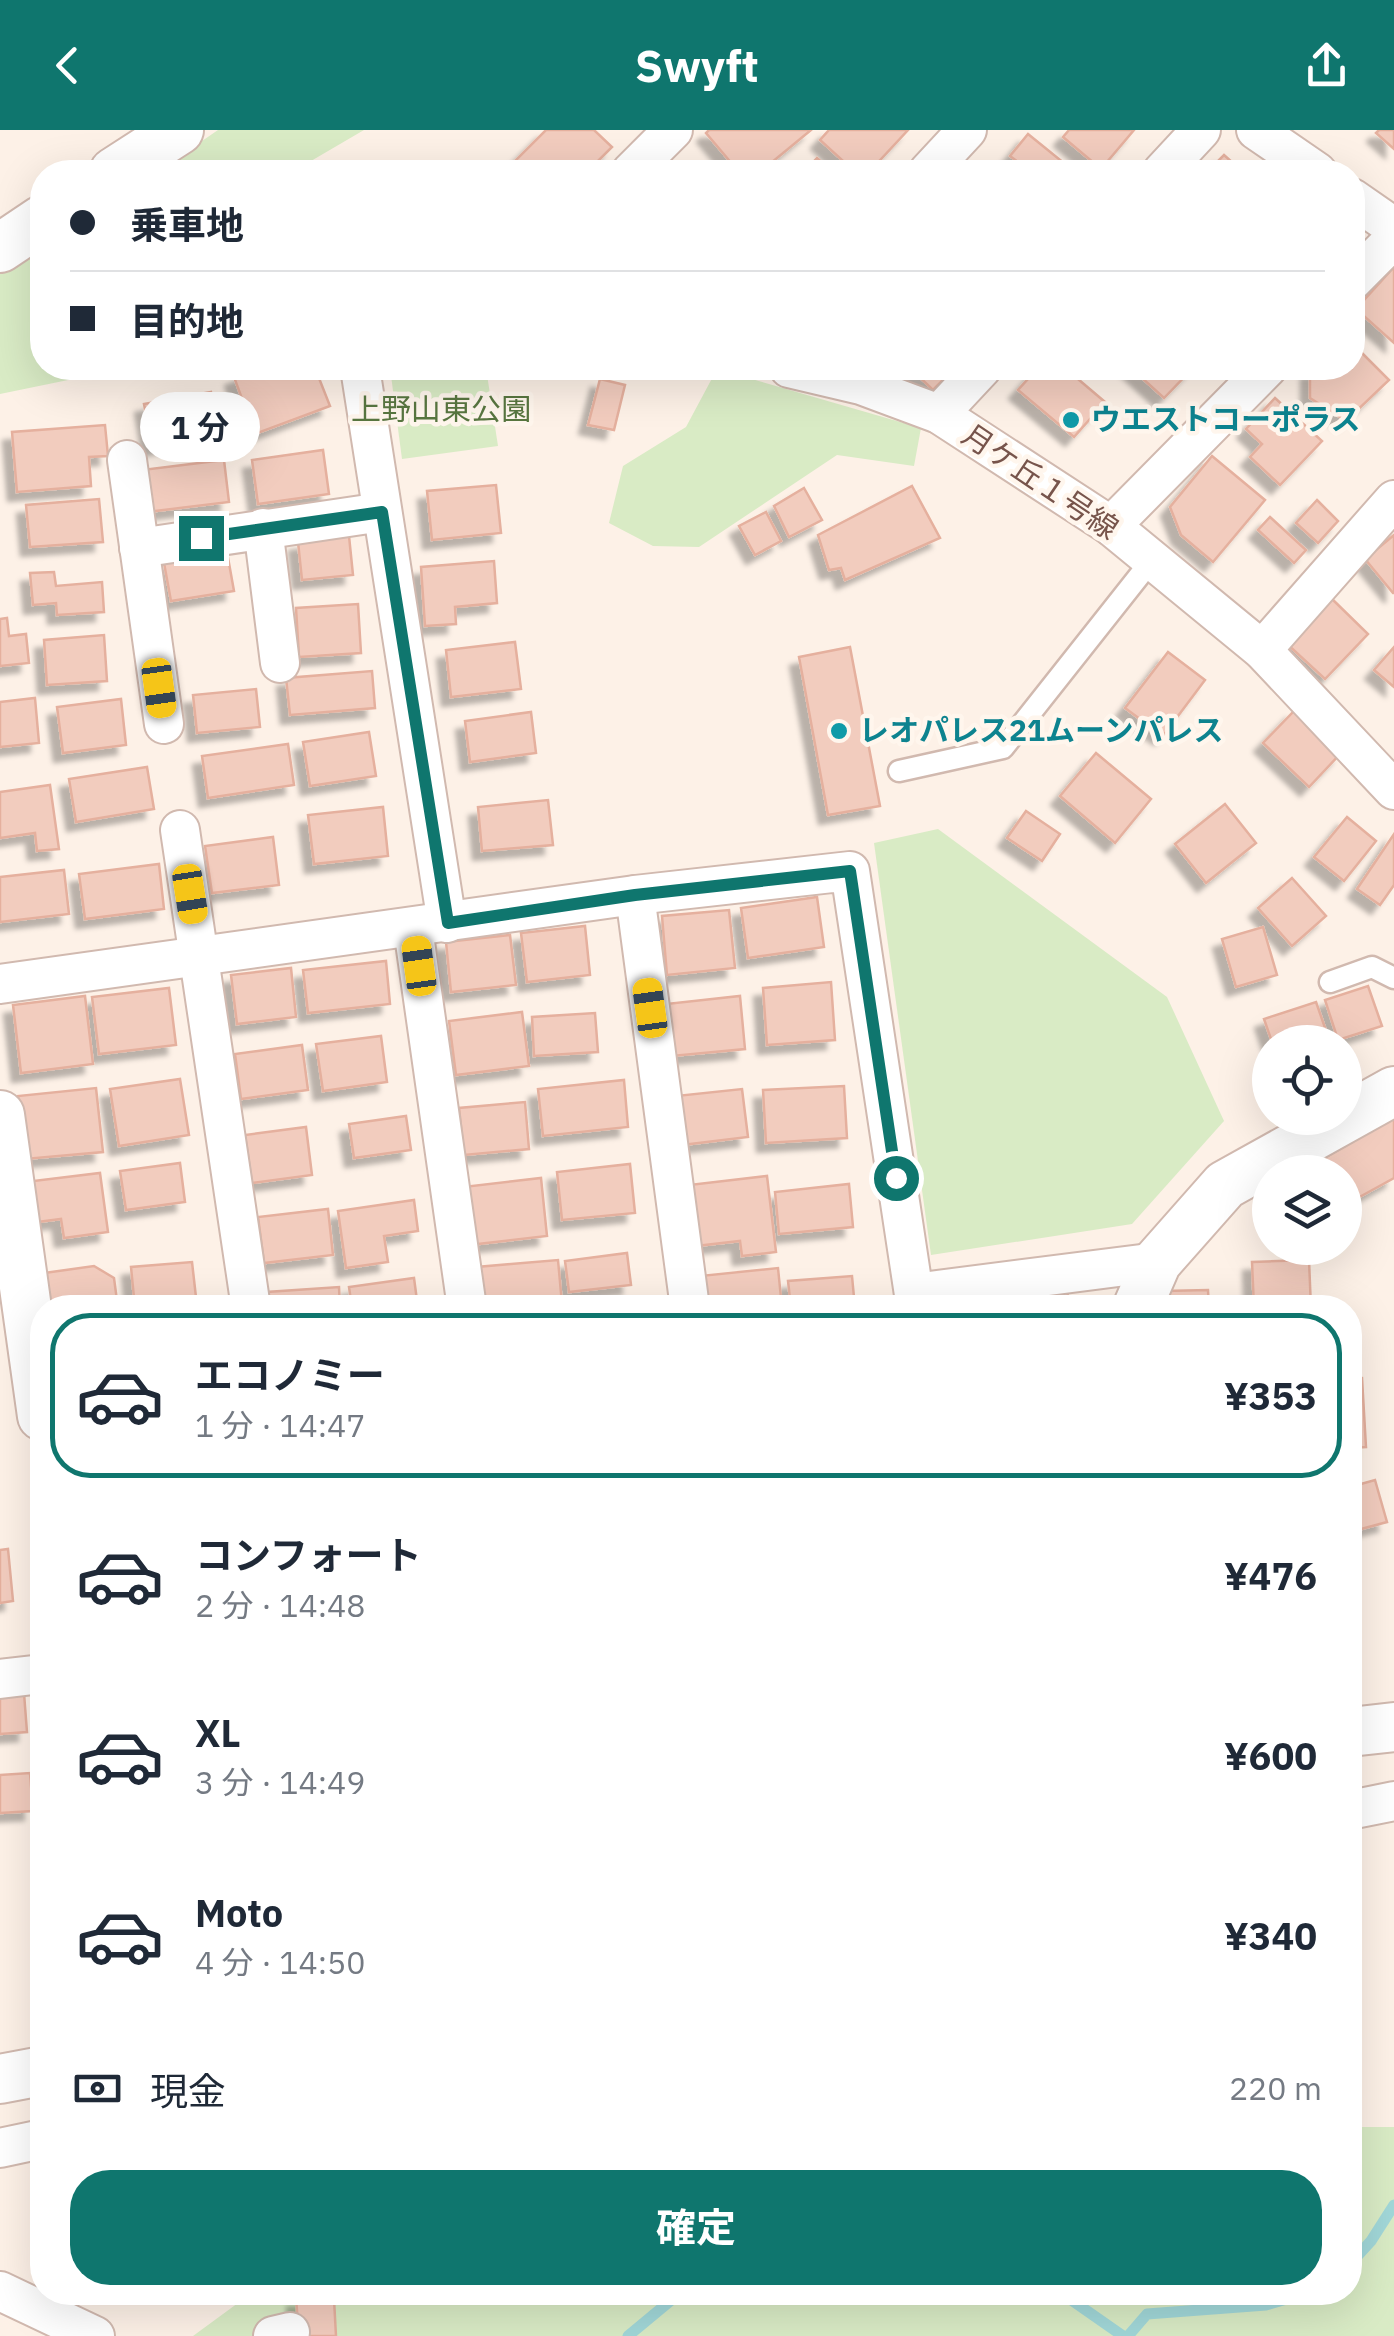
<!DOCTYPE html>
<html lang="ja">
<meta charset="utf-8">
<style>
:root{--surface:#fff;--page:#f6f6f7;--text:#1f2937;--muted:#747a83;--line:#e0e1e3;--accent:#0f766e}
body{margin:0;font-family:"IBM Plex Sans","Noto Sans JP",sans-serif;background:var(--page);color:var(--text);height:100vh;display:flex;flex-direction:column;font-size:38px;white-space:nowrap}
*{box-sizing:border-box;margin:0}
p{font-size:32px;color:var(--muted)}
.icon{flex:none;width:55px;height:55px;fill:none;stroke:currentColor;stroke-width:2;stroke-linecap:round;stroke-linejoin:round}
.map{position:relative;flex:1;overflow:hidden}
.side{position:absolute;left:30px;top:1165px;width:1332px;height:1010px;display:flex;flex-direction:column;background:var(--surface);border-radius:40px;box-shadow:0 10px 40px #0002}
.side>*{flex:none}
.hud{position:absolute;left:30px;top:30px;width:1335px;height:220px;border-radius:40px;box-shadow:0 10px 40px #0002;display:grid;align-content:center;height:220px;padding:0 40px;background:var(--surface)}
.fabs{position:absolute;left:1252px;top:895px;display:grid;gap:20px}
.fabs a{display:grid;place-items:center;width:110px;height:110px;border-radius:50%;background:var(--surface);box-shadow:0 10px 40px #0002;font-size:50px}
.end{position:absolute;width:45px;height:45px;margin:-22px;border:12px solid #0f766e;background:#fff;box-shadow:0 0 0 5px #fff}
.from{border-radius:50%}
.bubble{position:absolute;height:70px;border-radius:35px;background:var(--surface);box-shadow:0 10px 40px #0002;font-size:32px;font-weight:700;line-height:70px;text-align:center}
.car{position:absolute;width:30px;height:60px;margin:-30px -15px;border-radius:12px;box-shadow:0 0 8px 2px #0007;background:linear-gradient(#f5c518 24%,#345 0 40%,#f5c518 0 76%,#345 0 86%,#f5c518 0)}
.hud b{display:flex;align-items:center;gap:35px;height:95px;font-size:38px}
.hud b+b{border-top:2px solid var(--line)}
.hud i{width:25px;height:25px;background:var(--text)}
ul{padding:18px 0 0;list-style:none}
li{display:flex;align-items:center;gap:30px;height:165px;margin:0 20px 15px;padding:0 20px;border:5px solid transparent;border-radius:40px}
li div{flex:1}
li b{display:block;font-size:38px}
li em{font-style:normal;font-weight:700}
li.active{border-color:var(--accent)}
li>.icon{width:90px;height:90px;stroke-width:1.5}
.pay{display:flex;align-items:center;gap:25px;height:110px;padding:0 40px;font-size:38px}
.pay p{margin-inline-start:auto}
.cta{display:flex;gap:20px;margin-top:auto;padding:20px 40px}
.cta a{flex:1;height:115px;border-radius:40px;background:var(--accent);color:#fff;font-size:40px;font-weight:700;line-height:115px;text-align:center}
header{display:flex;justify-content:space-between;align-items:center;height:130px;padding:0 40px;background:var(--accent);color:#fff;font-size:45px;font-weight:700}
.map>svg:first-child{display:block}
.green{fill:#d9ebc5}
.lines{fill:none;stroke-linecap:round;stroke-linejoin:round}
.stream{stroke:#a1d7d8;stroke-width:11}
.building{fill:#f2ccbe;stroke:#e5b09e;stroke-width:2.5;filter:url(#shadow)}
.service-casing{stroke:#d1b9af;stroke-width:25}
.minor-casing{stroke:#d1b9af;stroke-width:42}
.tertiary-casing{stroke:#d1b9af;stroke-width:52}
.service{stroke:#fff;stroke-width:20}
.minor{stroke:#fff;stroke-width:38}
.tertiary{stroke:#fff;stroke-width:48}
.route{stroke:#0f766e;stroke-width:12}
.culture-dot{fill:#0f9aa8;stroke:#fff6ed;stroke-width:4}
.labels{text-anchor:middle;stroke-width:9;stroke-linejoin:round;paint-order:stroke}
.park-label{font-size:30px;fill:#587640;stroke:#fff6ed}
.culture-label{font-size:30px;font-weight:bold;fill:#0d838f;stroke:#fff6ed;text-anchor:start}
.street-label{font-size:30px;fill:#77544b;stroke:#fff6ed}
</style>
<header><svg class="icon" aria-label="back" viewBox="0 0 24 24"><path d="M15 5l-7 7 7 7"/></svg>Swyft<svg class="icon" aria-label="share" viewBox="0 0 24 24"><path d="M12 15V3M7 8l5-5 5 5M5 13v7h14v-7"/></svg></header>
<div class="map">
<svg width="1394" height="2206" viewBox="0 0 1394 2206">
<defs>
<filter id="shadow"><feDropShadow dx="-9" dy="9" stdDeviation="2.5" flood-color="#0004"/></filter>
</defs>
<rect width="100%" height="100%" fill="#fdf1e7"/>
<g class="green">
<polygon points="218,0 364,0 311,31 304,42 157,42"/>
<polygon points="42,109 42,238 79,238 73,249 0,264 0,136"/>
<polygon points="390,238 486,238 498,316 402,329"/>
<polygon points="717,239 921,298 914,336 837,325 699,417 653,416 609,393 623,336 686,297"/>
<polygon points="938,699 1167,867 1224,991 1132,1094 931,1125 874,713"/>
<polygon points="1350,1997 1394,1997 1394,2206 193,2206 253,2162 1350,2162"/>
</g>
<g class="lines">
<g class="stream">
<polyline points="1350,2134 1371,2111 1394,2075"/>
<polyline points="1060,2162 1123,2206"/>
<polyline points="628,2206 681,2162"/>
<polyline points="1128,2206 1147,2184 1266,2175 1311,2162"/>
</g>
</g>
<g class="building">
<polygon points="546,0 594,0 612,17 587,42 504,42"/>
<polygon points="709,0 811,0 760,42 739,42 706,3"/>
<polygon points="829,0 908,0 869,42 855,42 820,10"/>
<polygon points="1069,0 1134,0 1101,39 1063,7"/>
<polygon points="1379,0 1394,0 1394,19 1376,3"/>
<polygon points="1028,4 1075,42 1025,42 1026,38 1010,26"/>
<polygon points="1224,25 1243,42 1207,42"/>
<polygon points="817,28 833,42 804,42"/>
<polygon points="1394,137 1394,213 1356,179"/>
<polygon points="1352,213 1389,250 1346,291 1310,268 1310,240 1352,238"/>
<polygon points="259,238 315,238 330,276 255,304 234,247"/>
<polygon points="910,238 955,238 933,260"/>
<polygon points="1038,238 1065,238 1105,272 1074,307 1018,260"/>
<polygon points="1131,238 1193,238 1164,268"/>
<polygon points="600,249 625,255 614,300 588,295"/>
<polygon points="211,262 219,305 152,317 144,274"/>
<polygon points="1275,268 1322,311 1280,355 1250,327 1262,314 1246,299"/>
<polygon points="105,295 108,326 89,327 91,356 17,362 12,302"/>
<polygon points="323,320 329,364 258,374 252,330"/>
<polygon points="1212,326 1265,370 1213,432 1181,405 1170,377"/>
<polygon points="224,330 229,372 147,382 142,340"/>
<polygon points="496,355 501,403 432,410 427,361"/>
<polygon points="912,356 940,408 845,450 841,438 829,440 818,405"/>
<polygon points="804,358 822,390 789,407 774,376"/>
<polygon points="99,369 103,412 30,417 26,375"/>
<polygon points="1317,370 1338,391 1318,413 1296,393"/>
<polygon points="766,382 781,411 755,425 739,396"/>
<polygon points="1270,387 1306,420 1294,433 1258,400"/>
<polygon points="1394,405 1394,463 1393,463 1365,429"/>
<polygon points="349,406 353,445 302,450 298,412"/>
<polygon points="227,422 234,461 171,471 164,433"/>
<polygon points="494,431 497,473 455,477 456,494 425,496 421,437"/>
<polygon points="54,442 56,456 102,452 104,482 57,485 56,473 33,475 30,443"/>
<polygon points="1330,467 1368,504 1325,549 1286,513"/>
<polygon points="358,474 361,523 299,527 296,478"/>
<polygon points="7,488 9,506 26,504 29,533 0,536 0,489"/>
<polygon points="104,505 107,551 47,555 44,510"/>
<polygon points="515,512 521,559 451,567 446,520"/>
<polygon points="850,517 880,676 828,685 799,527"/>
<polygon points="1394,517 1394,557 1374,540"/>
<polygon points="1168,522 1205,550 1163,606 1125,578"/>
<polygon points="372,541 375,578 290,585 286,548"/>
<polygon points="256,559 260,597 197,603 193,565"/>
<polygon points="35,568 39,613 0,617 0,572"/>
<polygon points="121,569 126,615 63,623 57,577"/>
<polygon points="1295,580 1341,623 1309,657 1263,613"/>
<polygon points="531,582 536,623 470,632 465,591"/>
<polygon points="369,602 376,646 310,656 303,612"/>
<polygon points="288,614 294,655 208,668 202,626"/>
<polygon points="1096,623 1151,669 1115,713 1060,666"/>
<polygon points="147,637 154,679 76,692 69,649"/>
<polygon points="50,655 59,719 37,721 35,703 0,708 0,662"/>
<polygon points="548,670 553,715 482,721 478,677"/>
<polygon points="1225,674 1256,713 1206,753 1175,714"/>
<polygon points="383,677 388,726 314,734 308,685"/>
<polygon points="1026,681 1060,704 1042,731 1007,708"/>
<polygon points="1347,687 1376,711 1344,751 1314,727"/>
<polygon points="1394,704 1394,755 1380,775 1357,759"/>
<polygon points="273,707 279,755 212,763 205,716"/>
<polygon points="159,734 164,779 85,789 79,744"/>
<polygon points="64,740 69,784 0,792 0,747"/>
<polygon points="1292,748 1326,786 1292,816 1258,778"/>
<polygon points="817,767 824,817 748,828 741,778"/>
<polygon points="729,780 735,838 667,845 662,786"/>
<polygon points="585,796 590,845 527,852 521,803"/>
<polygon points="1263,797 1277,845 1236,857 1222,809"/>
<polygon points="510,805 516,855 451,862 446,812"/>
<polygon points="386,831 390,874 308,883 303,840"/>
<polygon points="291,838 296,887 237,894 231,845"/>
<polygon points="831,852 835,910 767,915 763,858"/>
<polygon points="1368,856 1382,896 1338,910 1325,870"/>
<polygon points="169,858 176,915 99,924 92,867"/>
<polygon points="85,866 93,934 21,943 13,875"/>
<polygon points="740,866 745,919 672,926 666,874"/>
<polygon points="1316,872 1330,912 1272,912 1264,889"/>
<polygon points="522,882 529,936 456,945 449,891"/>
<polygon points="595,883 598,922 534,926 532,887"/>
<polygon points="381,906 387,952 323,961 316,914"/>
<polygon points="302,915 308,960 241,969 235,924"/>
<polygon points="180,949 189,1005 119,1016 110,959"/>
<polygon points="624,950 628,997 543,1006 538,959"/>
<polygon points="844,956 847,1008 766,1013 763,960"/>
<polygon points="96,958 103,1022 25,1029 18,966"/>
<polygon points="742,959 748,1007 682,1015 676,966"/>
<polygon points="525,972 529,1019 464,1025 459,978"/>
<polygon points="406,986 411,1020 354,1028 349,994"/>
<polygon points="1394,988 1394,1048 1345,1075 1345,1042 1300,1042"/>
<polygon points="306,997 312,1045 252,1053 245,1005"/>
<polygon points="180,1033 185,1072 126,1080 120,1041"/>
<polygon points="630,1034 635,1083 562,1090 557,1042"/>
<polygon points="100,1043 108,1102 64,1108 61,1089 30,1093 25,1052"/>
<polygon points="767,1046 776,1122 742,1126 740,1111 696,1116 689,1055"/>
<polygon points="541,1048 547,1106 469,1115 463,1057"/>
<polygon points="849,1054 853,1097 779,1104 775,1062"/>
<polygon points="414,1070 418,1101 384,1106 388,1132 346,1138 338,1081"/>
<polygon points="328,1079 333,1125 264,1133 258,1087"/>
<polygon points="627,1123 631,1155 569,1162 565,1131"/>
<polygon points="558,1130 562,1174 481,1178 477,1137"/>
<polygon points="1309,1130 1311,1178 1254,1178 1252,1132"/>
<polygon points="192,1132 197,1176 135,1178 131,1137"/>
<polygon points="94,1136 114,1148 118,1178 42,1178 37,1144"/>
<polygon points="778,1138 782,1178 704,1178 700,1146"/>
<polygon points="852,1146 855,1178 791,1178 788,1151"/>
<polygon points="414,1148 418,1178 352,1178 349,1157"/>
<polygon points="339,1157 340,1178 268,1178 267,1162"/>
<polygon points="1067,1158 1069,1178 1005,1178 1003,1165"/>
<polygon points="1208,1160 1209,1178 1165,1178 1164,1161"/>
<polygon points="1362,1248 1366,1317 1350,1318 1350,1249"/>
<polygon points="1375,1350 1387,1392 1350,1402 1350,1357"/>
<polygon points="8,1419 13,1471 0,1473 0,1420"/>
<polygon points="24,1563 27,1602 0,1604 0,1565"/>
<polygon points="30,1643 33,1681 0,1683 0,1645"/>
<polygon points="296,2168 334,2169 336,2206 299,2206"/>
</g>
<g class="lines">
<defs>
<g id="service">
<polyline points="899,641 1003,618 1151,431"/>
<polyline points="1330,852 1372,837 1394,848"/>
</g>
<g id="minor">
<polyline points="1256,0 1317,42"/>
<polyline points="631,42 673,0"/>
<polyline points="928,42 967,0"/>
<polyline points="1162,42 1201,0"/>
<polyline points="1352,68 1394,97"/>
<polyline points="1352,151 1394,109"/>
<polyline points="360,238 447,793"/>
<polyline points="789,238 861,255 939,284 1111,396 1262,520 1394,660"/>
<polyline points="939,284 982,238"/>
<polyline points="127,330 164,594"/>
<polyline points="1111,396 1267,238"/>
<polyline points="263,398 280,533"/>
<polyline points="139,418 382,382"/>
<polyline points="1262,520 1394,370"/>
<polyline points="180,700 251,1178"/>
<polyline points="635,765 690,1178"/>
<polyline points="413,798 467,1178"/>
<polyline points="0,854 635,765 850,741 916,1178"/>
<polyline points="914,1163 1157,1132"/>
<polyline points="0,1549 42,1544"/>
<polyline points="1350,1680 1394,1671"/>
<polyline points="0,2018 42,2009"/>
<polyline points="0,2161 95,2206"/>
<polyline points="273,2206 290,2202"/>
</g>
<g id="tertiary">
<polyline points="114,42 179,0"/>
<polyline points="0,118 42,90"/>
<polyline points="0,985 42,1286"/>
<polyline points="1137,1178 1157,1132 1225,1055 1394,961"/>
<polyline points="1350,1602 1394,1597"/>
<polyline points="0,1949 42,1941"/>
</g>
</defs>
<use href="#service" class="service-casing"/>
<use href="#minor" class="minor-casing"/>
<use href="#tertiary" class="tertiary-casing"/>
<use href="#service" class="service"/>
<use href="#minor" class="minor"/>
<use href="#tertiary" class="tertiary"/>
</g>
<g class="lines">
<polyline class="route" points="201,408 382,382 448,793 635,765 850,741 896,1048"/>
</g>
<g class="culture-dot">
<circle cx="1071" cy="290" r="10"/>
<circle cx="839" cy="601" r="10"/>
</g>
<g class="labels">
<g class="park-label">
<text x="441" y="290">上野山東公園</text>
</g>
<g class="culture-label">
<text x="1091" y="300">ウエストコーポラス</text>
<text x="859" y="611">レオパレス21ムーンパレス</text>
</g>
<g class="street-label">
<text transform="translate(1040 352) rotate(34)" y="10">月ケ丘１号線</text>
</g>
</g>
</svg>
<div class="fabs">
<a><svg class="icon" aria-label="locate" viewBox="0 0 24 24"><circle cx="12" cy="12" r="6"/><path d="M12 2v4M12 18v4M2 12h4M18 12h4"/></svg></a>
<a><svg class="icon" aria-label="layers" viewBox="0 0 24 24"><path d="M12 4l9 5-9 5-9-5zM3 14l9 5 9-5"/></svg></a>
</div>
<i class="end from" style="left:896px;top:1048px"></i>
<i class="end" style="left:201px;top:408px"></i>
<div class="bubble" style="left:140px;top:262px;width:120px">1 分</div>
<i class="car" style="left:159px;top:558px;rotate:172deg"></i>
<i class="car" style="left:190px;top:764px;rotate:171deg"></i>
<i class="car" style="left:419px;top:836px;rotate:352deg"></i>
<i class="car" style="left:650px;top:878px;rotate:352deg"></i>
<div class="hud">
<b><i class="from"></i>乗車地</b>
<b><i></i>目的地</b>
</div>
<section class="side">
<ul>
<li class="active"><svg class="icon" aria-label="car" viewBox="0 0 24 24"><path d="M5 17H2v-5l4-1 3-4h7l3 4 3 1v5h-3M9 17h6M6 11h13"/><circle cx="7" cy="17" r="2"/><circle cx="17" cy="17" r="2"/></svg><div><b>エコノミー</b><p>1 分 · 14:47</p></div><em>¥353</em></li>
<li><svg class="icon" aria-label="car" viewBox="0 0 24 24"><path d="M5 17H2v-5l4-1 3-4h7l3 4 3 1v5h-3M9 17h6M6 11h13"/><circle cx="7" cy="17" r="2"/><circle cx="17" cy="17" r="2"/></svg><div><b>コンフォート</b><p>2 分 · 14:48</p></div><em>¥476</em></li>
<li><svg class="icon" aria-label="car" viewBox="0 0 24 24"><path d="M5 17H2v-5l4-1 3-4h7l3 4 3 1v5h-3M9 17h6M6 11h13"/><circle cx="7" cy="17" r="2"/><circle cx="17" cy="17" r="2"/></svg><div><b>XL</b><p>3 分 · 14:49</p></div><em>¥600</em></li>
<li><svg class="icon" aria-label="car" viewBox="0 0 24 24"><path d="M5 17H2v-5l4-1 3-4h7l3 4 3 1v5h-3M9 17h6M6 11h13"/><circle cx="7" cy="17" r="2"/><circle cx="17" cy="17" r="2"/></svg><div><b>Moto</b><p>4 分 · 14:50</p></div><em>¥340</em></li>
</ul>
<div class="pay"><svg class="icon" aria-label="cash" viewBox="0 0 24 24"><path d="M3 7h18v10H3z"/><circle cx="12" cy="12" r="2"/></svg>現金<p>220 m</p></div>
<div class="cta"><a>確定</a></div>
</section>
</div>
